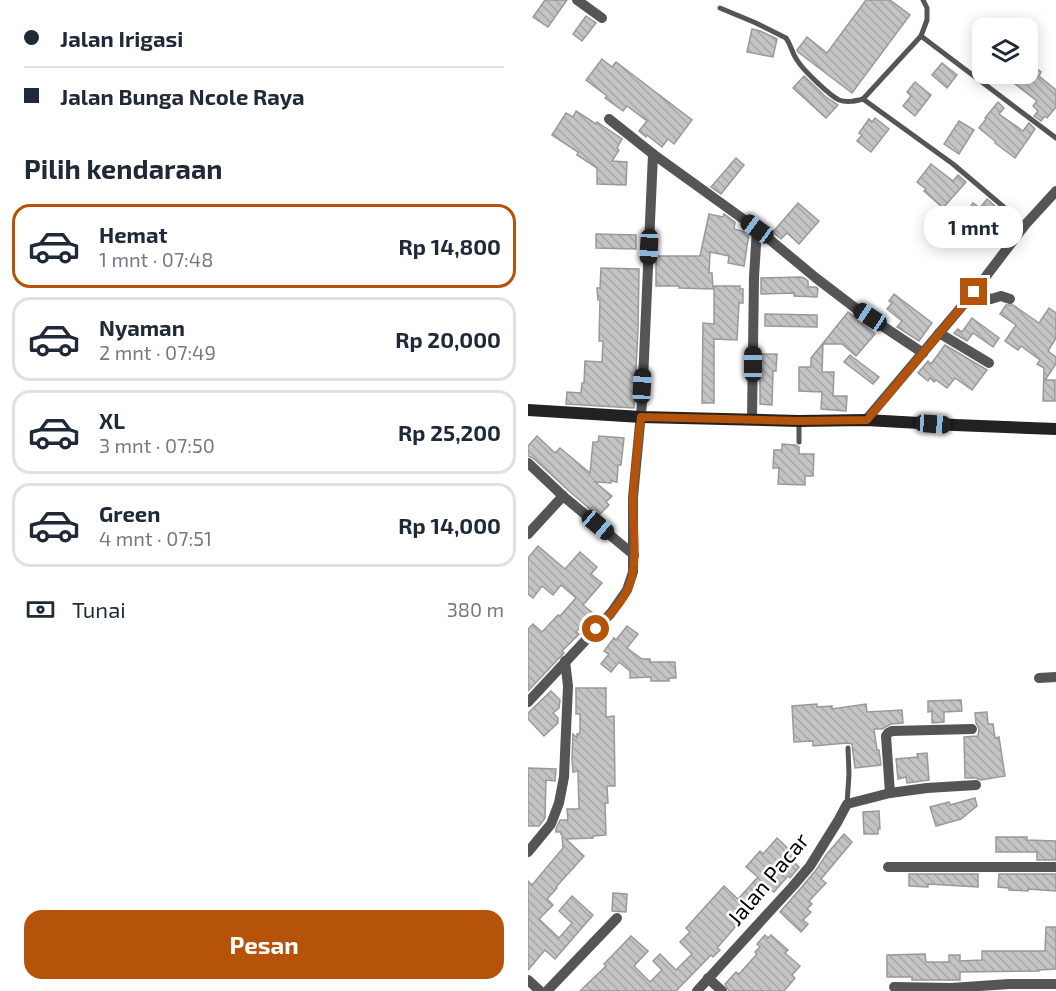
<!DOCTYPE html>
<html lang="id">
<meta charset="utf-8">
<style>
:root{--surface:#fff;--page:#f2f2f3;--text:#1f2937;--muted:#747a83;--line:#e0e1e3;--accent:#b45309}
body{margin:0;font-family:"Exo 2",sans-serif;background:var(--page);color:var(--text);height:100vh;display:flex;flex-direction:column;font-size:22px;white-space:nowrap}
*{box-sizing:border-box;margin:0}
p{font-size:20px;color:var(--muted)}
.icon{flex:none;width:33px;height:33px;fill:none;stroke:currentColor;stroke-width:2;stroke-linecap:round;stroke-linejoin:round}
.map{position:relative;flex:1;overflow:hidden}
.details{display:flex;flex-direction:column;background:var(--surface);width:528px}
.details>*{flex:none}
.hud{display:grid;align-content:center;height:132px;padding:0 24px;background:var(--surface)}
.controls{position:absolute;left:444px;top:18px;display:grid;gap:12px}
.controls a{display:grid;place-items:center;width:66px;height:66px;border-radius:12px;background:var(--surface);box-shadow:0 3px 15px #0003;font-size:30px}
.end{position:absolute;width:27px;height:27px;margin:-14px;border:8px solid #b45309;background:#fff;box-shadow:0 0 0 3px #fff}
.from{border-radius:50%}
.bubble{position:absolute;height:42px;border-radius:18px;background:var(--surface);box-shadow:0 3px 15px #0003;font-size:20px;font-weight:700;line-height:42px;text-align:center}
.car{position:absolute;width:18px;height:36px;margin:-18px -9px;border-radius:8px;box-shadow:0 0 4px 2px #0007;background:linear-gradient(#222 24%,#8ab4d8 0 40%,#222 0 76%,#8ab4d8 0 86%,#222 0)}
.hud b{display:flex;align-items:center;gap:21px;height:57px;font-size:22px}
.hud b+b{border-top:2px solid var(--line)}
.hud i{width:15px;height:15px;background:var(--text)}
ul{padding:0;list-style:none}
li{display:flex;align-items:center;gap:18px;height:84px;margin:0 12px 9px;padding:0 12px;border:3px solid var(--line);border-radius:18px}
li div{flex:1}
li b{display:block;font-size:22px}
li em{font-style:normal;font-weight:700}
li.current{border-color:var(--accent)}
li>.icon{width:54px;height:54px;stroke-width:1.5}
h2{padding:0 24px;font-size:27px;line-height:72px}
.pay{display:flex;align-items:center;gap:15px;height:66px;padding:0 24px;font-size:22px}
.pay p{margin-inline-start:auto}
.primary-button{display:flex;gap:12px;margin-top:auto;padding:12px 24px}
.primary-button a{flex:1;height:69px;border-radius:18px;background:var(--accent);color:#fff;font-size:24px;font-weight:700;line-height:69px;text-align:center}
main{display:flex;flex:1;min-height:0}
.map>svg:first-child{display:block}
.building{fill:url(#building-back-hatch);stroke:#999;stroke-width:1.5}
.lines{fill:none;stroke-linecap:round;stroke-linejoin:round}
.lane{stroke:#555;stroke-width:5}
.street{stroke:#555;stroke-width:10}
.secondary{stroke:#222;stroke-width:12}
.route{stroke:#b45309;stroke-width:8}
.labels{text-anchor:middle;stroke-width:5;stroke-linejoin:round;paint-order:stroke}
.street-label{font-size:22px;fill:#000;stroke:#fff}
</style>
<main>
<section class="details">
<div class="hud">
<b><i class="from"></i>Jalan Irigasi</b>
<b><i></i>Jalan Bunga Ncole Raya</b>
</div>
<h2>Pilih kendaraan</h2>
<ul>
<li class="current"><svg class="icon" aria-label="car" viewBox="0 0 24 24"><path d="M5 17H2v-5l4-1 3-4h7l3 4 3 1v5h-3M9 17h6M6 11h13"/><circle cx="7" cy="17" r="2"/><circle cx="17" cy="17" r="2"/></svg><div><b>Hemat</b><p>1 mnt · 07:48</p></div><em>Rp 14,800</em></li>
<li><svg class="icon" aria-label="car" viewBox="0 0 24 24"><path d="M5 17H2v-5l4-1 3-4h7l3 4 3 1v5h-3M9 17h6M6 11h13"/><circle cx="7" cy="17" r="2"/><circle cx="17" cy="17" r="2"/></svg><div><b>Nyaman</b><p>2 mnt · 07:49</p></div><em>Rp 20,000</em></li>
<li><svg class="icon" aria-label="car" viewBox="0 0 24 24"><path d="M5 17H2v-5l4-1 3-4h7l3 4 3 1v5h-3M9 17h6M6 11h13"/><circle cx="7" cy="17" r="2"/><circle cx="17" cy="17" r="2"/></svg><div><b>XL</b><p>3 mnt · 07:50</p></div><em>Rp 25,200</em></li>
<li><svg class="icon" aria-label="car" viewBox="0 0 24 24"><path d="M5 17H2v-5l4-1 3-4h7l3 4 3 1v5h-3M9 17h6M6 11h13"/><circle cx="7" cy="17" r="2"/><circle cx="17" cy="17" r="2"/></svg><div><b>Green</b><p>4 mnt · 07:51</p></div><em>Rp 14,000</em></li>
</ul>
<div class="pay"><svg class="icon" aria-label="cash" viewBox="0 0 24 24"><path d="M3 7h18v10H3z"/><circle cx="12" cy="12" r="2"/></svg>Tunai<p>380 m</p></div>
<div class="primary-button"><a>Pesan</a></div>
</section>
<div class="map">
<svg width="528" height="991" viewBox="0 0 528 991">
<defs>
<pattern id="building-back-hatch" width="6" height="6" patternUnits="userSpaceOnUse" patternTransform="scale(1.5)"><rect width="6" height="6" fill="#c4c4c4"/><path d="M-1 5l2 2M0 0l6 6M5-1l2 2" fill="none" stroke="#a7a7a7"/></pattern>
</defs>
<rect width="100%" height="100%" fill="#fff"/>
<g class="building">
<polygon points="17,0 39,0 20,27 5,17"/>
<polygon points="338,0 362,0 382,15 324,93 270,52 269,50 279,37 299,53"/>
<polygon points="58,16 68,23 54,41 45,34"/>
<polygon points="224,29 232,31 249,39 245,57 219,52"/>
<polygon points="74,59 84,67 88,62 164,120 146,144 140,139 134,147 119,135 118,137 111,131 119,121 99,106 95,111 77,98 79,96 58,80"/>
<polygon points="500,61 513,72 511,76 528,90 528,107 519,118 517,116 513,121 506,116 510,111 505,106 509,101 474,74 500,74"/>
<polygon points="414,63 429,75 419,88 404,75"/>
<polygon points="276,76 298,97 310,105 298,118 265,88"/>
<polygon points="387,82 403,95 387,116 375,106 383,96 379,92"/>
<polygon points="470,102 476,108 471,114 495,131 501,123 507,129 487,158 467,143 468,142 451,128 458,119 457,118"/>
<polygon points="48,111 68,124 69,122 94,139 89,148 91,150 84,161 99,162 98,185 69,184 69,168 49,155 50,152 24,135 38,113 45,117"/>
<polygon points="347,118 361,129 343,152 329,141 334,135 331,133 341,119 344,122"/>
<polygon points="431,121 446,130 431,154 416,144"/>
<polygon points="208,158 216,165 193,194 183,187"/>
<polygon points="403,164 425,181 430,175 438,182 415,208 396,191 398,189 389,182"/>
<polygon points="459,199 478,216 471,226 470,225 460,238 452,231 457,226 438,213 445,203 452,208"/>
<polygon points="270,203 291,221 271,244 259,233 253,239 245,232"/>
<polygon points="181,214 195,217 196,214 207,222 206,229 221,233 216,266 200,263 201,256 182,252 181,273 184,273 185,289 151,288 151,286 128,286 128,256 172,256"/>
<polygon points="68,234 108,235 108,249 68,248"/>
<polygon points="73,268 111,269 110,330 106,408 38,404 39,392 53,393 54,383 56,383 57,361 74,362 75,341 71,341 72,300 70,300 69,288 72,288"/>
<polygon points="272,277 276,278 280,281 280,287 288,287 290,289 289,297 266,296 266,293 233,294 233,278"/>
<polygon points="186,286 212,286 212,289 215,289 215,303 211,303 209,340 186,339 186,403 174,403 175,323 186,324"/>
<polygon points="366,294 404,323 391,341 369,327 374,321 359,309 364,303 361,301"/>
<polygon points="478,305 485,305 511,323 521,308 528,313 528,338 520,351 528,357 528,364 517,380 527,380 527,401 515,401 516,368 509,364 512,360 493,346 490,350 477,341 488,325 472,314"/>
<polygon points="320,312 347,334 328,356 314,344 295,344 294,372 306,372 305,396 319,396 318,411 293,409 294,392 271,391 271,367 283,367 283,358"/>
<polygon points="237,314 289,315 289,327 237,326"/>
<polygon points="444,318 471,338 465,347 445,333 439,341 426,333 430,329 434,332"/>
<polygon points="417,345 459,370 444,390 427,378 419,388 408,380 406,382 402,378 400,381 390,373 400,361 403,364"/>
<polygon points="232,354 249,354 248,371 245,371 244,405 232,404"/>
<polygon points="322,355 351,377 345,384 316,362"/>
<polygon points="9,436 27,453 32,448 62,473 65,442 70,442 71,436 96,438 93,465 90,465 89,482 83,481 83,483 67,482 84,496 78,502 81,505 70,516 40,490 5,458 0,456 0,446"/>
<polygon points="254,444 267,445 271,447 271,454 286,454 285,476 277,476 277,485 250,484 251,468 245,468 246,450 254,450"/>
<polygon points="10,546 37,569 52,552 69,567 63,574 74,583 55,605 65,613 48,632 51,634 34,651 36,653 0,691 0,629 5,624 14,632 30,615 32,616 48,598 33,585 25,595 14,586 5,598 0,594 0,558"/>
<polygon points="99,626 110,634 99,648 114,659 122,659 122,662 147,662 148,678 141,678 141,681 123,681 123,677 102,678 102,671 91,662 83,672 73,664 81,654 76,651 86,638 88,640"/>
<polygon points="48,688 78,688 78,717 86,716 87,786 79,786 80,803 77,803 78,835 65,836 65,838 38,839 56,856 28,887 29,888 19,899 25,905 11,919 31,938 44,923 31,911 44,896 65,915 27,959 17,950 0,970 0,881 4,885 35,848 34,834 33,834 33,832 28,832 28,829 32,820 40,820 39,809 51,809 50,771 45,772 44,759 45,734 49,738 49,734 52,733 52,714 48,714"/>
<polygon points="23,691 32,700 31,708 25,713 30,718 30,723 16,736 0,719 0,713"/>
<polygon points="433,700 434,711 416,712 416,722 404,723 404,711 400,712 400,701"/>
<polygon points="289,704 289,707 304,706 304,709 338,704 339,712 374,710 375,723 363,724 354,729 346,729 349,750 351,750 353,765 327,768 324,744 319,743 285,746 285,741 266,742 264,706"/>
<polygon points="459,712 460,724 465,724 467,738 471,737 477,776 453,780 448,778 437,778 436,737 450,736 451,728 448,723 447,713"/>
<polygon points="399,753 401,780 379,783 378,777 370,779 368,759 390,757 389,754"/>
<polygon points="0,768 28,769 27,781 18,780 17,818 11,826 0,826"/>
<polygon points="447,798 449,806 433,819 408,826 402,807 421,802 422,805"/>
<polygon points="351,811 352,829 350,829 350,834 336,834 335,812"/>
<polygon points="316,834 324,842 293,879 298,883 281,901 284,904 279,909 283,912 275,920 280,924 273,932 252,912 273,888 288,870 298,855"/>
<polygon points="468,837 499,837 499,840 528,841 528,860 509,860 509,852 468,852"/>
<polygon points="249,838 268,856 264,860 271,867 262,878 260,876 246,892 241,888 189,948 192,950 185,957 183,955 148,991 52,991 78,966 76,964 103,936 120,951 106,966 122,982 134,970 125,961 132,954 148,970 164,954 152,942 162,932 158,928 196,886 210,899 230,877 218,867 232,851 235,854"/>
<polygon points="381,874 450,874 450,887 400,884 400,887 381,886"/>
<polygon points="471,874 528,874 528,891 500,889 500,891 481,890 481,888 470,887"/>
<polygon points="85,893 99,894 98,912 84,911"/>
<polygon points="518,927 528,927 528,969 511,970 511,971 432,972 432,980 384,980 384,977 359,977 359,955 397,954 398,962 421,962 421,955 432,955 432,961 454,960 454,951 517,951"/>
<polygon points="237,935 240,938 243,935 260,950 257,953 272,966 264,975 267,978 256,991 201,991 197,984 208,972 211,974 229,954 227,952 232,947 229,944"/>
</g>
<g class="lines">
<g class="lane">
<path d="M192 8 228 23 258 38C263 45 264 53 269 60 275 70 301 95 311 100 319 103 327 101 335 99L393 36 399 20V8L395 0"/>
<polyline points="393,36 528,138"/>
<polyline points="335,99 425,164 497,225"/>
<polyline points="271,421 271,442"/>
<polyline points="319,804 321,774 320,748"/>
</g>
<g class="street">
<polyline points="49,0 74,18"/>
<polyline points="81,119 125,154 229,229 288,278 326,307 395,353"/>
<polyline points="446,292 463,299 473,296 482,299"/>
<polyline points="411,333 461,363"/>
<polyline points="224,419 226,277 229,229"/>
<polyline points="338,420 446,292 497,225 528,191"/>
<polyline points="0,463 35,496 106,555"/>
<polyline points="0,534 35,496"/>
<polyline points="511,678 528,677"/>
<polyline points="0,702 83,613 99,590 105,572 105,497 114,403 125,154"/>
<polyline points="362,793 358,736 360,733 364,731 444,729"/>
<polyline points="0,852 23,824 31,803 36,777 40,686 37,661"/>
<polyline points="360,867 528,867"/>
<polyline points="180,978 194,991"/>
<polyline points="0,980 12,991"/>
<polyline points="366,987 423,988 481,984 528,984"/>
<polyline points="19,991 89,918"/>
<polyline points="169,991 265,886 282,866 310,821 319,804 362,793 399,788 448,785"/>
</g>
<polyline class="secondary" points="0,410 113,417 271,421 338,420 427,425 528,429"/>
</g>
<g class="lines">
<path class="route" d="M68 629C79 617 93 605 100 589 112 561 104 526 105 496 107 470 110 443 113 417L271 421 339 420 446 292"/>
</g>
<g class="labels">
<g class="street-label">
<text transform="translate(240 879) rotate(-50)" y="8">Jalan Pacar</text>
</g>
</g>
</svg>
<div class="controls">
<a><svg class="icon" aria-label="layers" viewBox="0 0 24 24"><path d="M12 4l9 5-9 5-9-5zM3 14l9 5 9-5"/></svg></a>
</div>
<i class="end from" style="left:68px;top:629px"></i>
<i class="end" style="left:446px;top:292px"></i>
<div class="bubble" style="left:396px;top:206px;width:99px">1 mnt</div>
<i class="car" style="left:229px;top:229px;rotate:306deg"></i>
<i class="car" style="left:121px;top:247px;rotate:183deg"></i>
<i class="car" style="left:342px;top:317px;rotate:303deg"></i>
<i class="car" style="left:225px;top:364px;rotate:0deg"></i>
<i class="car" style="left:114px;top:386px;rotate:3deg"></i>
<i class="car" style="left:405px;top:424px;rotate:94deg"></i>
<i class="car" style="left:70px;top:525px;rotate:130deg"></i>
</div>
</main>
